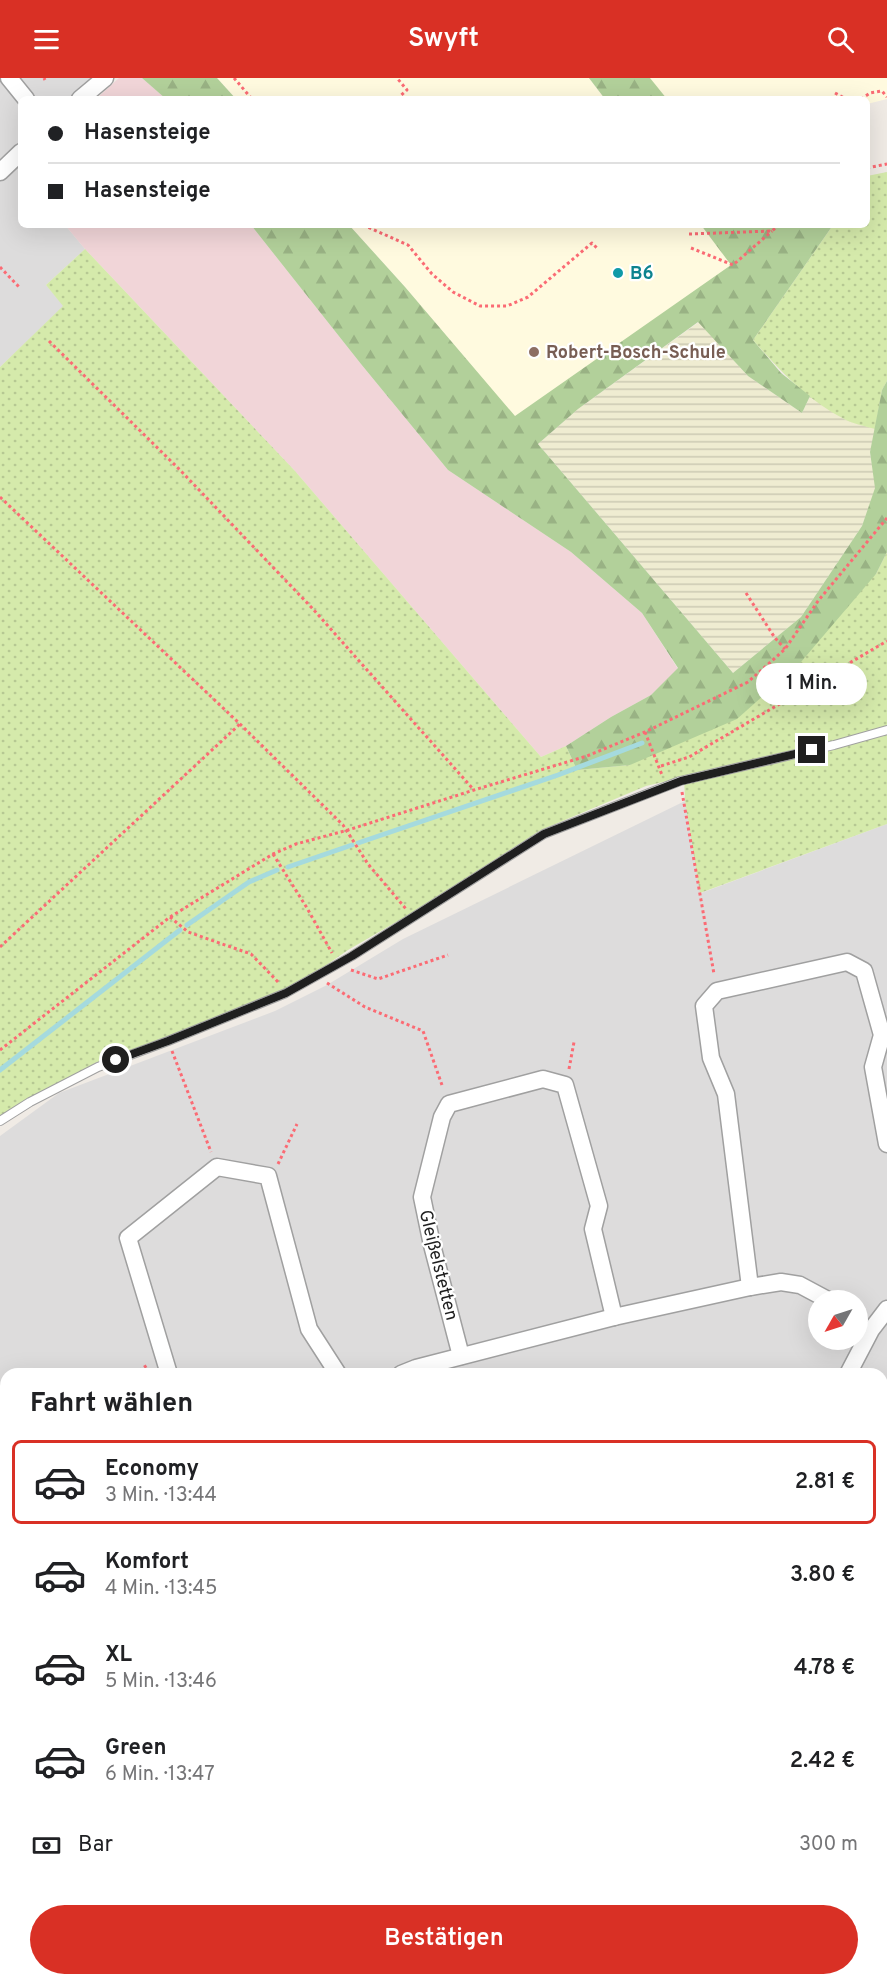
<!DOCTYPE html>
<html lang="de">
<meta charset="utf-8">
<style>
:root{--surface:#fff;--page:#f2f2f2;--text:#202124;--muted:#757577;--line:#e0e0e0;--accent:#d93025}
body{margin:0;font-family:Overpass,sans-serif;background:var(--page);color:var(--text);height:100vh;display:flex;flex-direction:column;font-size:22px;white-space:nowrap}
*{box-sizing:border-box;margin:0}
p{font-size:20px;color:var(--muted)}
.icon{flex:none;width:33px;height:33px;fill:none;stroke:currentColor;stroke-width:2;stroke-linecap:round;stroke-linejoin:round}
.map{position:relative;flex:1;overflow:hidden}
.side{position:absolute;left:0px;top:1290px;width:888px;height:618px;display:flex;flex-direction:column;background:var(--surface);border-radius:18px 18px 0 0;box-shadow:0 6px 24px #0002}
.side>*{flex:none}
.hud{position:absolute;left:18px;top:18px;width:852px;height:132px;border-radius:9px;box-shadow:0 6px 24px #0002;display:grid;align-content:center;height:132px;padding:0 30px;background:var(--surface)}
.needle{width:39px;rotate:231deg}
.tools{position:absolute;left:808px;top:1212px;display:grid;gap:12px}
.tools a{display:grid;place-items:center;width:60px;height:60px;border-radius:50%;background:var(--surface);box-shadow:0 6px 24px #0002;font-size:30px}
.end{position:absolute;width:27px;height:27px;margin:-14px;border:8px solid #1f1f1f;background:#fff;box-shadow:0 0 0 3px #fff}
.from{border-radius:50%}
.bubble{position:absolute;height:42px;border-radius:21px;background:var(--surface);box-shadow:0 6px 24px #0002;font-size:20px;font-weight:600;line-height:42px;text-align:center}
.hud b{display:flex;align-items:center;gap:21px;height:57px;font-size:22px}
.hud b+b{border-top:2px solid var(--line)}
.hud i{width:15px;height:15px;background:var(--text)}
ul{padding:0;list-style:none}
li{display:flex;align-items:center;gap:18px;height:84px;margin:0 12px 9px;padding:0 18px;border:3px solid transparent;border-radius:9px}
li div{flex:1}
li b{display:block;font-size:22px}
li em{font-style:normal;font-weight:600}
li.on{border-color:var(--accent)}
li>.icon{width:54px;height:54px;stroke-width:1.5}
h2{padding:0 30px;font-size:27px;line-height:72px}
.pay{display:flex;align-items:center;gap:15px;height:66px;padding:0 30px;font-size:22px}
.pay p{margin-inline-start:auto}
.cta{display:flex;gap:12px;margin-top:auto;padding:12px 30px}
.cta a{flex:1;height:69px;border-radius:36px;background:var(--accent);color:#fff;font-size:24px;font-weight:600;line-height:69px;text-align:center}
header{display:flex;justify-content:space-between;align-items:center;height:78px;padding:0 30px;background:var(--accent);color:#fff;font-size:27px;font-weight:600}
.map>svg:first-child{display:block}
.residential{fill:#dddcdc;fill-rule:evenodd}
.commercial{fill:#f1d5d8}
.education{fill:#fffadf}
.farmland{fill:url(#farmland-rules)}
.grass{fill:url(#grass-dots)}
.forest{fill:url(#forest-firs)}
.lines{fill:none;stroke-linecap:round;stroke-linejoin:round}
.stream{stroke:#a5dade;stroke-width:5}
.lane-casing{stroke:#a0a0a0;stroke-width:10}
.street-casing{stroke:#a0a0a0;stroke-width:19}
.path{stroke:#fb6b74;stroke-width:3;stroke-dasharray:3 3;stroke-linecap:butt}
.lane{stroke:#fff;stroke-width:8}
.street{stroke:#fff;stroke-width:16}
.route{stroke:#1f1f1f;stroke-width:8}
.culture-dot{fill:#0f9aa8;stroke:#fff;stroke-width:2}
.education-dot{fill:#8d6e63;stroke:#fff;stroke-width:2}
.labels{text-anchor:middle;stroke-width:4.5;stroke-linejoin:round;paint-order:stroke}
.culture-label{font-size:18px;font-weight:bold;fill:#0d838f;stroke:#fff;text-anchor:start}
.education-label{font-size:18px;font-weight:bold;fill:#785e54;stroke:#fff;text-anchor:start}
.street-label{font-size:18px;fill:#1f1f1f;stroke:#fff}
</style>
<header><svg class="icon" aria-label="menu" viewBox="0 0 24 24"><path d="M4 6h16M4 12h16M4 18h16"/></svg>Swyft<svg class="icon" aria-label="search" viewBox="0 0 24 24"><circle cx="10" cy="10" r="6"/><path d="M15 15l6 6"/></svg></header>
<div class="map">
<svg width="887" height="1908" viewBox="0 0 887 1908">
<defs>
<pattern id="farmland-rules" width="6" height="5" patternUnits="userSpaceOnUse" patternTransform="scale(1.5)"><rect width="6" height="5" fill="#efecd1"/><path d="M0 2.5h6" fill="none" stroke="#cccab3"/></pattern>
<pattern id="grass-dots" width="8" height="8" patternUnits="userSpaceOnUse" patternTransform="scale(1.5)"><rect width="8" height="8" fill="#d5eaab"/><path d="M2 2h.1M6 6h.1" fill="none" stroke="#b6c893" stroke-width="1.8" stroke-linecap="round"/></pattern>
<pattern id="forest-firs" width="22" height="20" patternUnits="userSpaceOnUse" patternTransform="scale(1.5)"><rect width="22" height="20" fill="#b2d09a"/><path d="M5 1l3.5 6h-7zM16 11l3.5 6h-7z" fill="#99b284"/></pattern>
</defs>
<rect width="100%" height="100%" fill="#f0ebe5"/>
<g class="residential">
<polygon points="0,0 113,0 91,21 21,21 21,87 18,90 21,94 21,147 65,147 85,171 46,207 64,228 0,289"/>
<path d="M685 723 701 815 887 746V1908H0V1058L59 1015 275 933 327 907 403 861ZM819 1222H858V1262H819ZM6 1296H882V1902H6Z"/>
</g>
<g class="commercial">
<polygon points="119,0 142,0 166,21 96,21"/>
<polygon points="65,147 251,147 361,286 448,392 571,474 642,535 678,591 651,617 611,639 566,668 541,679 295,393 85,171"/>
</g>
<g class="education">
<polygon points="217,0 589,0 605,21 236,21"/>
<polygon points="647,0 887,0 887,21 867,26 867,21 800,21 789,19 786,21 665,21"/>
<polygon points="349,147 701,147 732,187 515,339 405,209"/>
</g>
<polygon class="farmland" points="699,244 748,298 802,335 810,318 844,341 875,351 870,375 876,410 862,448 801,539 733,595 538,366 578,331"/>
<g class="grass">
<path d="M887 94V303L882 312 875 351C865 348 853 346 844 341 807 322 779 292 753 262L833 147H867V98Z"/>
<polygon points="85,171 295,393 541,679 566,668 577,692 630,687 876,496 887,474 887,746 700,815 685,723 684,699 646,708 541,752 410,836 348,872 315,895 271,919 167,960 97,984 0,1038 0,289 63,228 46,207"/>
</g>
<g class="forest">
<polygon points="142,0 217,0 236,21 166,21"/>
<polygon points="589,0 650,0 667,21 605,21"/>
<polygon points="251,147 349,147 405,209 515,338 731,187 701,147 833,147 753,262 781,295 810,318 802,335 748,298 698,244 578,331 538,366 733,595 801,539 862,448 875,410 870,374 882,312 887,303 887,474 876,496 801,584 737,641 630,687 577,692 566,668 611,639 651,617 678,590 642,535 571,474 448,392 361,286"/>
</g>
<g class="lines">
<g class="stream">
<polyline points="358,765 558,697 642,665"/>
<polyline points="288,789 352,767"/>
<polyline points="187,847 249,804 277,792"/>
<polyline points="0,992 180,852"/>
<polyline points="882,1329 887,1328"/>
<polyline points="0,1649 6,1646"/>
</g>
<defs>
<polyline id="lane" points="0,1043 30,1024 98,989 168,963 286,915 352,878 544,756 680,703 834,667 887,652"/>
<g id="street">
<polyline points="9,0 26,21"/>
<polyline points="80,21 105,0"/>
<polyline points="0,94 21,74"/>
<polyline points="750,1209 726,1016 711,980 704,928 717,913 847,884 864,893 882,957 873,989 887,1066"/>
<polyline points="461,1278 432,1167 422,1119 442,1039 449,1026 543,1001 565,1007 599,1128 593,1151 614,1239"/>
<polyline points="169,1296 128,1160 217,1089 268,1098 309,1251 338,1296"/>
<polyline points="401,1296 416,1290 614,1239 750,1209 781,1204 800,1207 828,1222"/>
<polyline points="848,1296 871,1252 887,1231"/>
<polyline points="0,1377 3,1386"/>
<polyline points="882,1420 887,1422"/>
<polyline points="882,1520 887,1522"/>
<polyline points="882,1692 887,1692"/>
<polyline points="0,1745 6,1744"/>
<polyline points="544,1902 545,1908"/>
<polyline points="805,1902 833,1908"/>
<polyline points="368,1908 368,1902"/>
<polyline points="702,1908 708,1902"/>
</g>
</defs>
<use href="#lane" class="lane-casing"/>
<use href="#street" class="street-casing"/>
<g class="path">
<polyline points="44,0 45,2"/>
<polyline points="234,0 252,21"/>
<polyline points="835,15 846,21"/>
<polyline points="397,21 407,12 397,0"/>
<polyline points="861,21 870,15 882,13 887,19"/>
<polyline points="867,90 887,86"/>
<polyline points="363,147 408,167 432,196 453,214 480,228 507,228 528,219 592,165 597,170"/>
<polyline points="689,156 772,153 779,147"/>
<polyline points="691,170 733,187 772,153"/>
<polyline points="0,189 20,210"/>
<polyline points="49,263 180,392 312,530 474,712"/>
<polyline points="0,419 240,646 343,747 368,786 406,831"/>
<polyline points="746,515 775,560 785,571"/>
<polyline points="645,654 662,697"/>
<polyline points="661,688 689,679 887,563"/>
<polyline points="682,714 714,896"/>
<polyline points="273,776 307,830 332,875"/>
<polyline points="170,839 188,854 251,876 279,905"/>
<polyline points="0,869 240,646"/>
<polyline points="351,892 378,901 448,877"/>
<polyline points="327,905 365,929 423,953 443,1010"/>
<polyline points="0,972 170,839 273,776 296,766 348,752 474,712 587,678 645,654 748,604 785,571 818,523 887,440"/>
<polyline points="172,973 211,1074"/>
<polyline points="569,991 574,964"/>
<polyline points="278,1086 297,1046"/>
<polyline points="134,1296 149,1286"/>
<polyline points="882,1313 887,1319"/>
<polyline points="0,1559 6,1556"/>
<polyline points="0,1657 6,1655"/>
<polyline points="882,1792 887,1792"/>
<polyline points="882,1883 887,1866"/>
<polyline points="208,1908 209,1902"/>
<polyline points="875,1908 877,1902"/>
</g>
<use href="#lane" class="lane"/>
<use href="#street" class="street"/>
</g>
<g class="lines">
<polyline class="route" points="116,982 168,963 286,915 352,878 544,756 681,703 812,672"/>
</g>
<circle class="culture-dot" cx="618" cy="195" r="6"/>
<circle class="education-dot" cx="534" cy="274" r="6"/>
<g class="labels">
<g class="culture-label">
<text x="630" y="201">B6</text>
</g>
<g class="education-label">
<text x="546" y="280">Robert-Bosch-Schule</text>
</g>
<g class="street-label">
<text transform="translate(439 1187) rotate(76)" y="6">Gleißelstetten</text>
</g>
</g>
</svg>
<div class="tools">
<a><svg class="needle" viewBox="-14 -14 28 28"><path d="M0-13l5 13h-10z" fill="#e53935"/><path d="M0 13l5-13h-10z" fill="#757577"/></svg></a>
</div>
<i class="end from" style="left:116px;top:982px"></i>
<i class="end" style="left:812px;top:672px"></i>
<div class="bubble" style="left:756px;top:585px;width:111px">1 Min.</div>
<div class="hud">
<b><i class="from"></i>Hasensteige</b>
<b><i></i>Hasensteige</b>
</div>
<section class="side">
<h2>Fahrt wählen</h2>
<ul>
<li class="on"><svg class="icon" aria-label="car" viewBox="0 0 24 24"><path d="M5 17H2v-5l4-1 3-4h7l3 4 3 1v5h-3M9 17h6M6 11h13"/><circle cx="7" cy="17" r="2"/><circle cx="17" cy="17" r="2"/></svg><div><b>Economy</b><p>3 Min. · 13:44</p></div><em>2.81 €</em></li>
<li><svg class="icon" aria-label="car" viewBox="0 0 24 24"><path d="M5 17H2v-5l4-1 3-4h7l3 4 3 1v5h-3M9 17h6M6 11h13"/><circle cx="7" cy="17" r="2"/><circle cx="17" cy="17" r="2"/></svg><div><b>Komfort</b><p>4 Min. · 13:45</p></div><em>3.80 €</em></li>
<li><svg class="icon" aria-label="car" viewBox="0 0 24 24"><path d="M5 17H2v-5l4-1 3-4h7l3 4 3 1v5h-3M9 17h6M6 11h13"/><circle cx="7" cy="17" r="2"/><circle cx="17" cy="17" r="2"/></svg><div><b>XL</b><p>5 Min. · 13:46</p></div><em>4.78 €</em></li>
<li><svg class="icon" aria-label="car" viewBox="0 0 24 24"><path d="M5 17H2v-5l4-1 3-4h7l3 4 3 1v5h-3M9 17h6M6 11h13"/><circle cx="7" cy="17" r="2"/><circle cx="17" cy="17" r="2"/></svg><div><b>Green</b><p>6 Min. · 13:47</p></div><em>2.42 €</em></li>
</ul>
<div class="pay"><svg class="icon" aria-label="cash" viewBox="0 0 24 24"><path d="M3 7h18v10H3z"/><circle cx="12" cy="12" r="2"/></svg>Bar<p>300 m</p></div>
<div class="cta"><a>Bestätigen</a></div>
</section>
</div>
